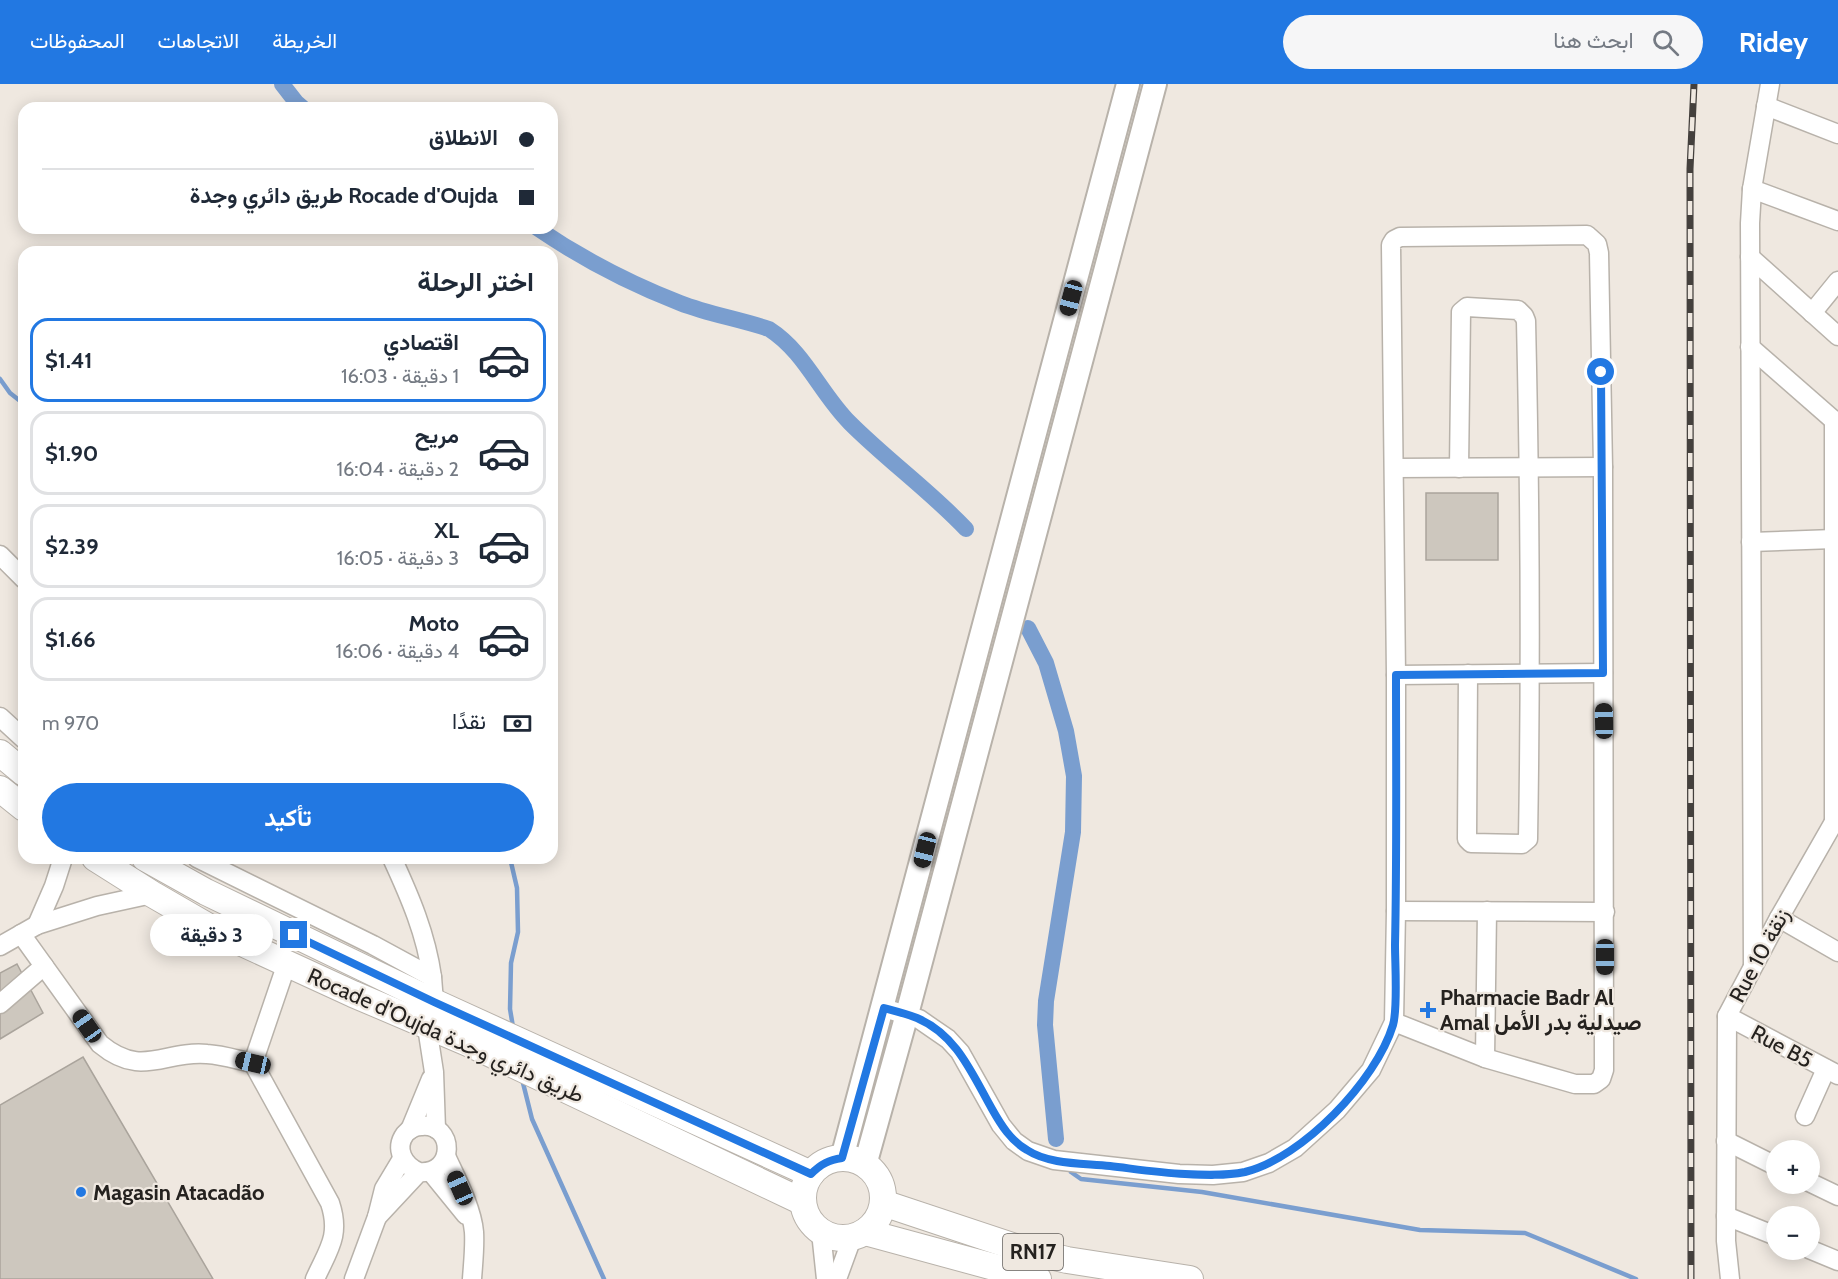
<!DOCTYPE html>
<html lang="ar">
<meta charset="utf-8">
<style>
:root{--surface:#fff;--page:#f6f6f7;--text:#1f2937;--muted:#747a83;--line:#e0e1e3;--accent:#2278e2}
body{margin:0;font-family:Cabin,Vazirmatn,sans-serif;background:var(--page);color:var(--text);direction:rtl;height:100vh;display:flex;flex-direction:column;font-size:22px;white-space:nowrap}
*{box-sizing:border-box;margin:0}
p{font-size:20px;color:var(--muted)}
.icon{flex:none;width:33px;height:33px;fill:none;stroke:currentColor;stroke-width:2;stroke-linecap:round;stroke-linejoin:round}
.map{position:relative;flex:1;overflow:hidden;direction:ltr}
.panel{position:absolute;left:18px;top:162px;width:540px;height:618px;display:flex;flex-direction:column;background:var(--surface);border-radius:18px;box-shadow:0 3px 15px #0003;direction:rtl}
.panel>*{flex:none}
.top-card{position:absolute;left:18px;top:18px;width:540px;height:132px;border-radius:18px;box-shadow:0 3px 15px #0003;direction:rtl;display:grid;align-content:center;height:132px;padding:0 24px;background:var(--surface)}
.buttons{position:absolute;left:1766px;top:1056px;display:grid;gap:12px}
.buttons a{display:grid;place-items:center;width:54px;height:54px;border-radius:50%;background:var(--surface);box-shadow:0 3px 15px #0003;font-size:30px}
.end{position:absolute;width:27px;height:27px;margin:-14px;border:8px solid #2278e2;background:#fff;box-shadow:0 0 0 3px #fff}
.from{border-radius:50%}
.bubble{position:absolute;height:42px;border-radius:21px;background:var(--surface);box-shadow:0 3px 15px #0003;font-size:20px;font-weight:700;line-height:42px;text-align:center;direction:rtl}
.car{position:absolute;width:18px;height:36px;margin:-18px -9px;border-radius:8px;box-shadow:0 0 4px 2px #0007;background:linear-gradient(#222 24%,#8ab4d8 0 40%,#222 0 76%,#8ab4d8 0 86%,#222 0)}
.top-card b{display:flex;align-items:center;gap:21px;height:57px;font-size:22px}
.top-card b+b{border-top:2px solid var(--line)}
.top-card i{width:15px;height:15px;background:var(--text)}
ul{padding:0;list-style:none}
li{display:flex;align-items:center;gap:18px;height:84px;margin:0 12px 9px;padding:0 12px;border:3px solid var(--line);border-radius:18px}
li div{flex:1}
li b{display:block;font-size:22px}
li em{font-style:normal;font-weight:700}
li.on{border-color:var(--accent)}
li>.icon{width:54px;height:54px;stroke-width:1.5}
h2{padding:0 24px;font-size:27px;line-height:72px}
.pay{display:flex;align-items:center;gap:15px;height:66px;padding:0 24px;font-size:22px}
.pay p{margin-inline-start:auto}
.button{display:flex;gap:12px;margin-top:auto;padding:12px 24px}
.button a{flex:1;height:69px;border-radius:36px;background:var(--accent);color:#fff;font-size:24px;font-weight:700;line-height:69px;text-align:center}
header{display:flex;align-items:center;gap:36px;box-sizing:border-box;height:84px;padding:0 30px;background:var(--accent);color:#fff}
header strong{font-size:28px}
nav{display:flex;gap:33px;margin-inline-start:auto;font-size:21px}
.search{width:420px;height:54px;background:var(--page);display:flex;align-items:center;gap:15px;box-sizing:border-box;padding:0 21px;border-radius:33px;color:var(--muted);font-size:22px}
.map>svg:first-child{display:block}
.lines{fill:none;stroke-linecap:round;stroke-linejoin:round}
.stream{stroke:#7a9ecf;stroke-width:4.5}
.canal{stroke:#7a9ecf;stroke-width:16}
.building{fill:#cdc7be;stroke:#aaa49c;stroke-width:1.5}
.minor-casing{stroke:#b8b2aa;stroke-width:21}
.major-casing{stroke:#b8b2aa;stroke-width:26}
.highway-casing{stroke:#b8b2aa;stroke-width:28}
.minor{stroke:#fff;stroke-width:18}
.major{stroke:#fff;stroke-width:22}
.highway{stroke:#fff;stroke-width:26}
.rail-casing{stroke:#44403d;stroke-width:7}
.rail{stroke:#efe8e0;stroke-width:4.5;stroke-dasharray:14;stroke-linecap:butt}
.route{stroke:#2278e2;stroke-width:8}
.poi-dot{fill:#2278e2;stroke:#efe8e0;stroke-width:2}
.labels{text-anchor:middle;stroke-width:4.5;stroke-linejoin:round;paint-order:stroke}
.shield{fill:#efe8e0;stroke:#625d59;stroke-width:1.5}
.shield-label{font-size:21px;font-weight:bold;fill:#25221f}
.street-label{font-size:22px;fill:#25221f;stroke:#efe8e0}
.poi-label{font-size:22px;font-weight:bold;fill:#25221f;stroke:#efe8e0;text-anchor:start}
</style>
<header>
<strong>Ridey</strong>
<div class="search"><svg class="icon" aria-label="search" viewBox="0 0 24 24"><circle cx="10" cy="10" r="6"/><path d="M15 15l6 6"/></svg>ابحث هنا</div>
<nav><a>الخريطة</a><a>الاتجاهات</a><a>المحفوظات</a></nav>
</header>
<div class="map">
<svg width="1838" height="1195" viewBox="0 0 1838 1195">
<rect width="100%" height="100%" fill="#efe8e0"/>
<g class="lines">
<g class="stream">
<polyline points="0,295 10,309 24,320"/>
<polyline points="510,774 517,804 518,848 511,879 510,925 513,943"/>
<polyline points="522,995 532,1035 604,1195"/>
<polyline points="1071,1088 1081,1095 1202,1108 1420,1146 1525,1149 1636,1195"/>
</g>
<g class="canal">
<polyline points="282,0 296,18 303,24"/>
<path d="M537 144C581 174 631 200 680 219 708 230 739 235 769 245 805 268 820 309 850 339 887 376 930 407 966 445"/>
<polyline points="1028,544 1046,579 1066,647 1074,692 1073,748 1046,917 1045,941 1056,1055"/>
</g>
</g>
<g class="building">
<rect x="1426" y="409" width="72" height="67"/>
<polygon points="17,880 43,929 0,955 0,889"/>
<polygon points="83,973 213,1195 0,1195 0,1021"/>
</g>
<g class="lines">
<defs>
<g id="minor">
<polyline points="1766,22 1838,50"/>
<polyline points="1752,105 1838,137"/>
<polyline points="1750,173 1838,252"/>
<polyline points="1812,229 1838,197"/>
<polyline points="1750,263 1838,340"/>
<polyline points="1834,336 1834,737 1838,740"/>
<polyline points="1395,384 1603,383"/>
<path d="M1459 384 1461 228 1467 223 1518 226 1524 232 1526 237C1530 410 1531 582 1528 755L1522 760 1471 759 1467 755 1468 590"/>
<polyline points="1751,458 1834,455"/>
<polyline points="0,471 24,495"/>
<polyline points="1396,591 1603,589"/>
<polyline points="0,633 24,655"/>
<polyline points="197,774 373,861 432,893 434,918"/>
<path d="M392 774C410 813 426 850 432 893"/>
<polyline points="1396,827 1605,828"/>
<polyline points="1779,834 1838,868"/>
<polyline points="37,841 54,802 63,774"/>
<path d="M21 850 100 960C142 995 164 966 207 970 223 971 238 976 253 979"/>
<polyline points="0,862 37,841 97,822 152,810"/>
<path d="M287 879 253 979 330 1119C341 1152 328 1166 315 1195"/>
<polyline points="1753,882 1750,139 1752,105 1770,0"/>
<polyline points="0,920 44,882"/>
<polyline points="884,924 919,935 948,955 960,968 1001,1041 1014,1057 1028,1067 1054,1076 1179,1090 1213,1091 1243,1088 1269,1079 1295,1064 1337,1026 1371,986 1394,938 1396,827 1396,591 1391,161 1394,156 1400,153 1587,151 1597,160 1599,169 1603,383 1604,986 1601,995 1594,1000 1575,1000 1485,974 1394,938"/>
<polyline points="1727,932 1838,991"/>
<polyline points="427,943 434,988 436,1045"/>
<polyline points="1485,974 1487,827"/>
<polyline points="1805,1032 1826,985"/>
<polyline points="410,1046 431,995"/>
<polyline points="1726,1057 1776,1082"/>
<path d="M446 1072C456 1094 472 1124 474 1148 475 1163 473 1180 472 1195"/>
<polyline points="431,1088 466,1131"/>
<polyline points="1809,1098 1838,1112"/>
<polyline points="1726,1132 1776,1152"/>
<path d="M377 1133 419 1088C456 1091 455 1039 422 1042 415 1042 409 1045 405 1050 394 1065 404 1082 419 1088"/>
<polyline points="821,1148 826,1195"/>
<polyline points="1809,1165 1838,1177"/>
<polyline points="354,1195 377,1133 384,1105 402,1075"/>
<polyline points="837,1195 852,1154"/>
<polyline points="1730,1195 1726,1157 1727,932 1779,834 1838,731"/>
</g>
<g id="major">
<polyline points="842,1074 1128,0"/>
<polyline points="865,1081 907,930 1155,0"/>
</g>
<g id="highway">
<polyline points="0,669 24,689"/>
<polyline points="0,705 24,724"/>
<polyline points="95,774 152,810 216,847 353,910 468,959 803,1118"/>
<polyline points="145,774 206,808 434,918 811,1090"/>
<circle cx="843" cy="1114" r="40"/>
<polyline points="883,1119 1021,1165 1067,1176 1190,1195"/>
<polyline points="865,1148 1038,1195"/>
</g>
</defs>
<use href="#minor" class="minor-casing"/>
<use href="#major" class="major-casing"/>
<use href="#highway" class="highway-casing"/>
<use href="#minor" class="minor"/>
<use href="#major" class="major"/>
<use href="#highway" class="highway"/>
<defs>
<polyline id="rail" points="1691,1195 1690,85 1694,0"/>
</defs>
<use href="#rail" class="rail-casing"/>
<use href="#rail" class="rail"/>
</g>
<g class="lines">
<path class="route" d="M294 851 434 918 811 1090C821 1080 829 1076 842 1074L884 924C895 927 907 930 917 934 957 951 972 990 992 1025 1001 1041 1011 1057 1027 1066 1050 1081 1084 1079 1110 1082 1135 1085 1160 1089 1185 1090 1204 1091 1225 1092 1245 1088 1302 1074 1376 997 1393 941 1398 924 1395 881 1395 861 1397 771 1396 681 1396 591L1603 589 1601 288"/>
</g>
<g class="poi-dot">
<path d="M1425 917h6v6h6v6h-6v6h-6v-6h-6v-6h6z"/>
<circle cx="81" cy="1108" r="6"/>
</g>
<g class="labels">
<rect class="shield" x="1003" y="1150" width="60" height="36" rx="4.5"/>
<g class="shield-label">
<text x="1033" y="1175">RN17</text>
</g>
<g class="street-label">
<text transform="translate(1759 871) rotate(-62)" y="8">Rue 10 زنقة</text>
<text transform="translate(446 951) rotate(24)" y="8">Rocade d'Oujda طريق دائري وجدة</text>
<text transform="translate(1782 962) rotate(28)" y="8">Rue B5</text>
</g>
<g class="poi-label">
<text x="1440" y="921">Pharmacie Badr Al<tspan x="1440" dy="25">Amal صيدلية بدر الأمل</tspan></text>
<text x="93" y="1116">Magasin Atacadão</text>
</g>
</g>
</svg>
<div class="buttons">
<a>+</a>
<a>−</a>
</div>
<i class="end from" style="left:1601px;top:288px"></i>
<i class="end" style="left:294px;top:851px"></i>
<div class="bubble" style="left:150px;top:830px;width:123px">3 دقيقة</div>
<i class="car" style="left:1071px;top:214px;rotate:195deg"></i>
<i class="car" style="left:1604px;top:637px;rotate:359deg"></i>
<i class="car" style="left:925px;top:766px;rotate:194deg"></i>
<i class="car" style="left:1605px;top:873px;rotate:180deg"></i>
<i class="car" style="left:87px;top:942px;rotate:325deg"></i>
<i class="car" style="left:253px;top:979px;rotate:283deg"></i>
<i class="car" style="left:460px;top:1104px;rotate:336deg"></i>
<div class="top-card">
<b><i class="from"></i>الانطلاق</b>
<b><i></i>Rocade d'Oujda طريق دائري وجدة</b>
</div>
<section class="panel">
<h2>اختر الرحلة</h2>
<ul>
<li class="on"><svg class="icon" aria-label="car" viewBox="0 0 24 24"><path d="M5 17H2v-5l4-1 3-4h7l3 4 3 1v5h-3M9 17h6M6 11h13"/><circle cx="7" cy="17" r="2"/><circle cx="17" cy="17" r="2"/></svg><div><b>اقتصادي</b><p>1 دقيقة · 16:03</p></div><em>$1.41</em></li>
<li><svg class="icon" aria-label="car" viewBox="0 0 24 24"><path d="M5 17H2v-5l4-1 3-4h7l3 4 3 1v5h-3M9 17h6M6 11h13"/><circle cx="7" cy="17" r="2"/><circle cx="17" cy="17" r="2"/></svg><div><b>مريح</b><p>2 دقيقة · 16:04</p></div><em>$1.90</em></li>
<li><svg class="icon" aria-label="car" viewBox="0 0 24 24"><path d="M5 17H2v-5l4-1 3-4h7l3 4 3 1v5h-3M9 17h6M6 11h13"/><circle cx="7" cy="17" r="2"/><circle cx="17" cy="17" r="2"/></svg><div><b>XL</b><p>3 دقيقة · 16:05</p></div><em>$2.39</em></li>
<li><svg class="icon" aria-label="car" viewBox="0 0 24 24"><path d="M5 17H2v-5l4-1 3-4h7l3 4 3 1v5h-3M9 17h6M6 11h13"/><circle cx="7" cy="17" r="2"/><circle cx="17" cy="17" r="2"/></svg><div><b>Moto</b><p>4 دقيقة · 16:06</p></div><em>$1.66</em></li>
</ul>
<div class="pay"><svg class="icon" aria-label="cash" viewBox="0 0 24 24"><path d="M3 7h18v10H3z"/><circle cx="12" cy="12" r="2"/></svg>نقدًا<p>970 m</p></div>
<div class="button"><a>تأكيد</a></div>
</section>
</div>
